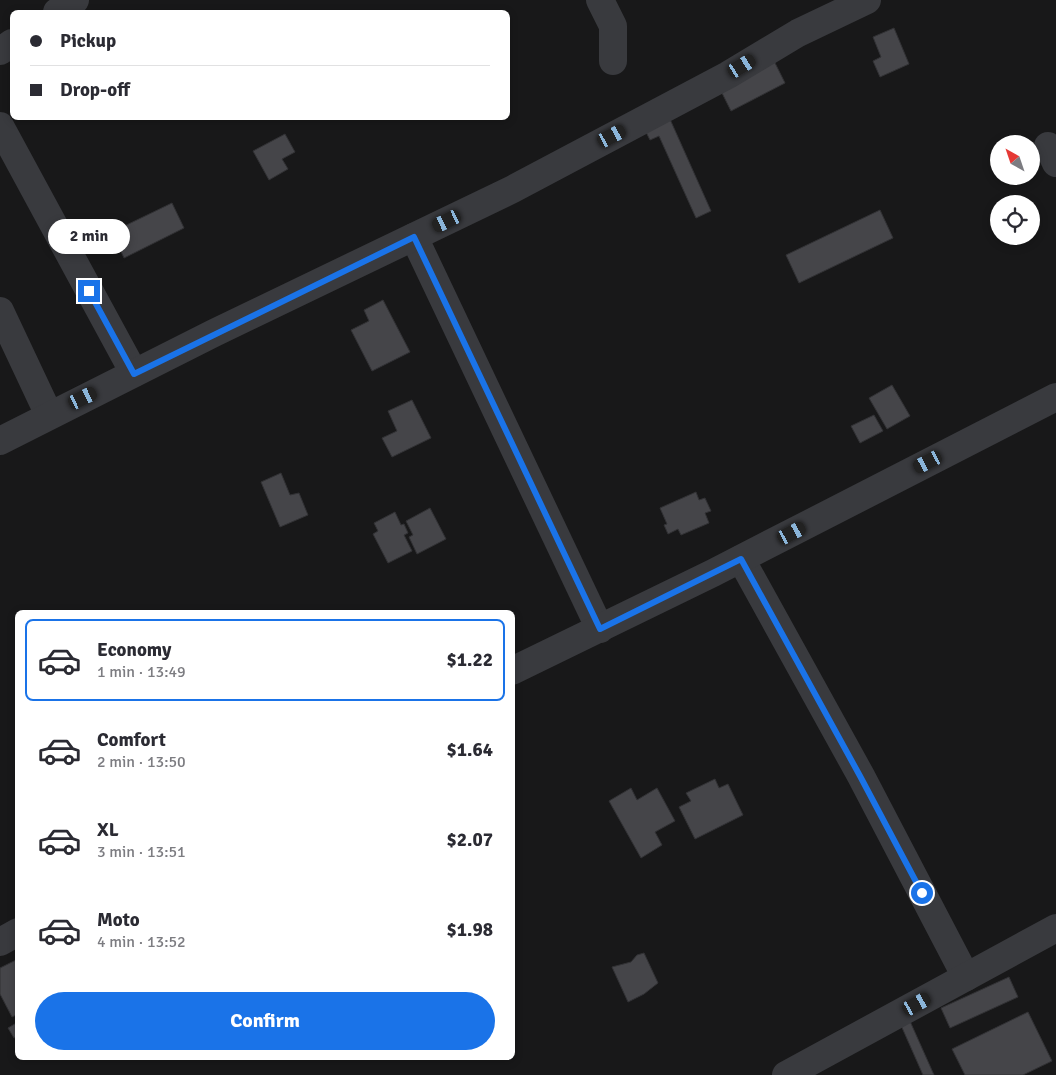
<!DOCTYPE html>
<meta charset="utf-8">
<style>
:root{--surface:#fff;--page:#f2f2f3;--text:#2b2b33;--muted:#7c7c81;--line:#e1e1e2;--accent:#1a73e8}
body{margin:0;font-family:Signika,sans-serif;background:var(--page);color:var(--text);height:100vh;display:flex;flex-direction:column;font-size:19px;white-space:nowrap}
*{box-sizing:border-box;margin:0}
p{font-size:16px;color:var(--muted)}
.icon{flex:none;width:28px;height:28px;fill:none;stroke:currentColor;stroke-width:2;stroke-linecap:round;stroke-linejoin:round}
.map{position:relative;flex:1;overflow:hidden}
.drawer{position:absolute;left:15px;top:610px;width:500px;height:450px;display:flex;flex-direction:column;background:var(--surface);border-radius:8px;box-shadow:0 2px 8px #0003}
.drawer>*{flex:none}
.banner{position:absolute;left:10px;top:10px;width:500px;height:110px;border-radius:8px;box-shadow:0 2px 8px #0003;display:grid;align-content:center;height:110px;padding:0 20px;background:var(--surface)}
.needle{width:32px;rotate:320deg}
.tools{position:absolute;left:990px;top:135px;display:grid;gap:10px}
.tools a{display:grid;place-items:center;width:50px;height:50px;border-radius:50%;background:var(--surface);box-shadow:0 2px 8px #0003;font-size:25px}
.end{position:absolute;width:22px;height:22px;margin:-11px;border:6px solid #1a73e8;background:#fff;box-shadow:0 0 0 2px #fff}
.from{border-radius:50%}
.bubble{position:absolute;height:35px;border-radius:18px;background:var(--surface);box-shadow:0 2px 8px #0003;font-size:16px;font-weight:700;line-height:35px;text-align:center}
.car{position:absolute;width:15px;height:30px;margin:-15px -8px;border-radius:6px;box-shadow:0 0 4px 1px #0007;background:linear-gradient(#222 24%,#8ab4d8 0 40%,#222 0 76%,#8ab4d8 0 86%,#222 0)}
.banner b{display:flex;align-items:center;gap:18px;height:48px;font-size:19px}
.banner b+b{border-top:1px solid var(--line)}
.banner i{width:12px;height:12px;background:var(--text)}
ul{padding:9px 0 0;list-style:none}
li{display:flex;align-items:center;gap:15px;height:82px;margin:0 10px 8px;padding:0 10px;border:2px solid transparent;border-radius:8px}
li div{flex:1}
li b{display:block;font-size:19px}
li em{font-style:normal;font-weight:700}
li.active{border-color:var(--accent)}
li>.icon{width:45px;height:45px;stroke-width:1.5}
.button{display:flex;gap:10px;margin-top:auto;padding:10px 20px}
.button a{flex:1;height:58px;border-radius:30px;background:var(--accent);color:#fff;font-size:20px;font-weight:700;line-height:58px;text-align:center}
.map>svg:first-child{display:block}
.building{fill:#454549;stroke:#323235}
.lines{fill:none;stroke-linecap:round;stroke-linejoin:round}
.minor{stroke:#393a3e;stroke-width:28}
.route{stroke:#1a73e8;stroke-width:6}
</style>
<div class="map">
<svg width="1056" height="1075" viewBox="0 0 1056 1075">
<rect width="100%" height="100%" fill="#181819"/>
<g class="building">
<polygon points="894,28 909,64 880,77 873,61 881,57 873,37"/>
<polygon points="773,59 785,83 731,111 719,87"/>
<polygon points="669,117 711,211 696,218 659,136 650,140 644,128"/>
<polygon points="285,134 295,152 282,159 288,169 269,180 253,151"/>
<polygon points="172,203 184,228 124,258 112,232"/>
<polygon points="880,210 893,238 799,283 786,255"/>
<polygon points="383,300 410,352 372,371 351,330 369,321 364,310"/>
<polygon points="892,385 910,416 887,429 869,398"/>
<polygon points="412,400 431,438 392,457 382,438 397,431 388,411"/>
<polygon points="874,415 883,431 860,443 851,426"/>
<polygon points="281,473 290,495 299,493 308,515 280,527 261,482"/>
<polygon points="696,492 699,500 705,498 711,511 705,513 709,523 681,535 678,529 668,534 664,525 667,524 660,508"/>
<polygon points="430,508 446,539 417,554 409,537 413,535 406,521"/>
<polygon points="395,512 401,525 404,524 408,533 404,535 412,551 388,563 373,534 378,531 374,523"/>
<polygon points="715,779 719,788 728,784 743,815 695,839 679,807 691,801 686,793"/>
<polygon points="631,788 637,800 657,788 675,821 655,832 662,845 641,858 609,801"/>
<polygon points="644,953 658,983 644,994 628,1002 612,967 631,962 637,955"/>
<polygon points="18,959 18,1014 12,1017 0,994 0,968"/>
<polygon points="1009,977 1018,997 950,1028 941,1008"/>
<polygon points="1028,1012 1052,1061 1023,1075 965,1075 952,1049"/>
<polygon points="909,1019 934,1075 923,1075 900,1023"/>
<polygon points="18,1022 18,1036 14,1038 8,1028"/>
</g>
<g class="lines">
<g class="minor">
<polyline points="600,0 613,26 613,61"/>
<polyline points="57,12 75,0"/>
<polyline points="0,51 12,43"/>
<polyline points="0,126 134,373"/>
<polyline points="1048,146 1056,163"/>
<polyline points="414,237 600,629"/>
<polyline points="0,311 49,415"/>
<polyline points="0,441 214,333 513,189 728,75 798,33 867,0"/>
<polyline points="741,559 861,776 966,977"/>
<polyline points="512,671 713,573 1056,397"/>
<polyline points="0,942 18,932"/>
<polyline points="786,1075 1056,928"/>
</g>
</g>
<g class="lines">
<polyline class="route" points="89,291 134,374 414,237 600,629 741,559 860,776 922,893"/>
</g>
</svg>
<div class="tools">
<a><svg class="needle" viewBox="-14 -14 28 28"><path d="M0-13l5 13h-10z" fill="#e53935"/><path d="M0 13l5-13h-10z" fill="#7c7c81"/></svg></a>
<a><svg class="icon" aria-label="locate" viewBox="0 0 24 24"><circle cx="12" cy="12" r="6"/><path d="M12 2v4M12 18v4M2 12h4M18 12h4"/></svg></a>
</div>
<i class="end from" style="left:922px;top:893px"></i>
<i class="end" style="left:89px;top:291px"></i>
<div class="bubble" style="left:48px;top:219px;width:82px">2 min</div>
<i class="car" style="left:742px;top:66px;rotate:59deg"></i>
<i class="car" style="left:612px;top:136px;rotate:62deg"></i>
<i class="car" style="left:447px;top:221px;rotate:244deg"></i>
<i class="car" style="left:83px;top:398px;rotate:64deg"></i>
<i class="car" style="left:928px;top:462px;rotate:243deg"></i>
<i class="car" style="left:792px;top:533px;rotate:62deg"></i>
<i class="car" style="left:917px;top:1004px;rotate:61deg"></i>
<div class="banner">
<b><i class="from"></i>Pickup</b>
<b><i></i>Drop-off</b>
</div>
<section class="drawer">
<ul>
<li class="active"><svg class="icon" aria-label="car" viewBox="0 0 24 24"><path d="M5 17H2v-5l4-1 3-4h7l3 4 3 1v5h-3M9 17h6M6 11h13"/><circle cx="7" cy="17" r="2"/><circle cx="17" cy="17" r="2"/></svg><div><b>Economy</b><p>1 min · 13:49</p></div><em>$1.22</em></li>
<li><svg class="icon" aria-label="car" viewBox="0 0 24 24"><path d="M5 17H2v-5l4-1 3-4h7l3 4 3 1v5h-3M9 17h6M6 11h13"/><circle cx="7" cy="17" r="2"/><circle cx="17" cy="17" r="2"/></svg><div><b>Comfort</b><p>2 min · 13:50</p></div><em>$1.64</em></li>
<li><svg class="icon" aria-label="car" viewBox="0 0 24 24"><path d="M5 17H2v-5l4-1 3-4h7l3 4 3 1v5h-3M9 17h6M6 11h13"/><circle cx="7" cy="17" r="2"/><circle cx="17" cy="17" r="2"/></svg><div><b>XL</b><p>3 min · 13:51</p></div><em>$2.07</em></li>
<li><svg class="icon" aria-label="car" viewBox="0 0 24 24"><path d="M5 17H2v-5l4-1 3-4h7l3 4 3 1v5h-3M9 17h6M6 11h13"/><circle cx="7" cy="17" r="2"/><circle cx="17" cy="17" r="2"/></svg><div><b>Moto</b><p>4 min · 13:52</p></div><em>$1.98</em></li>
</ul>
<div class="button"><a>Confirm</a></div>
</section>
</div>
